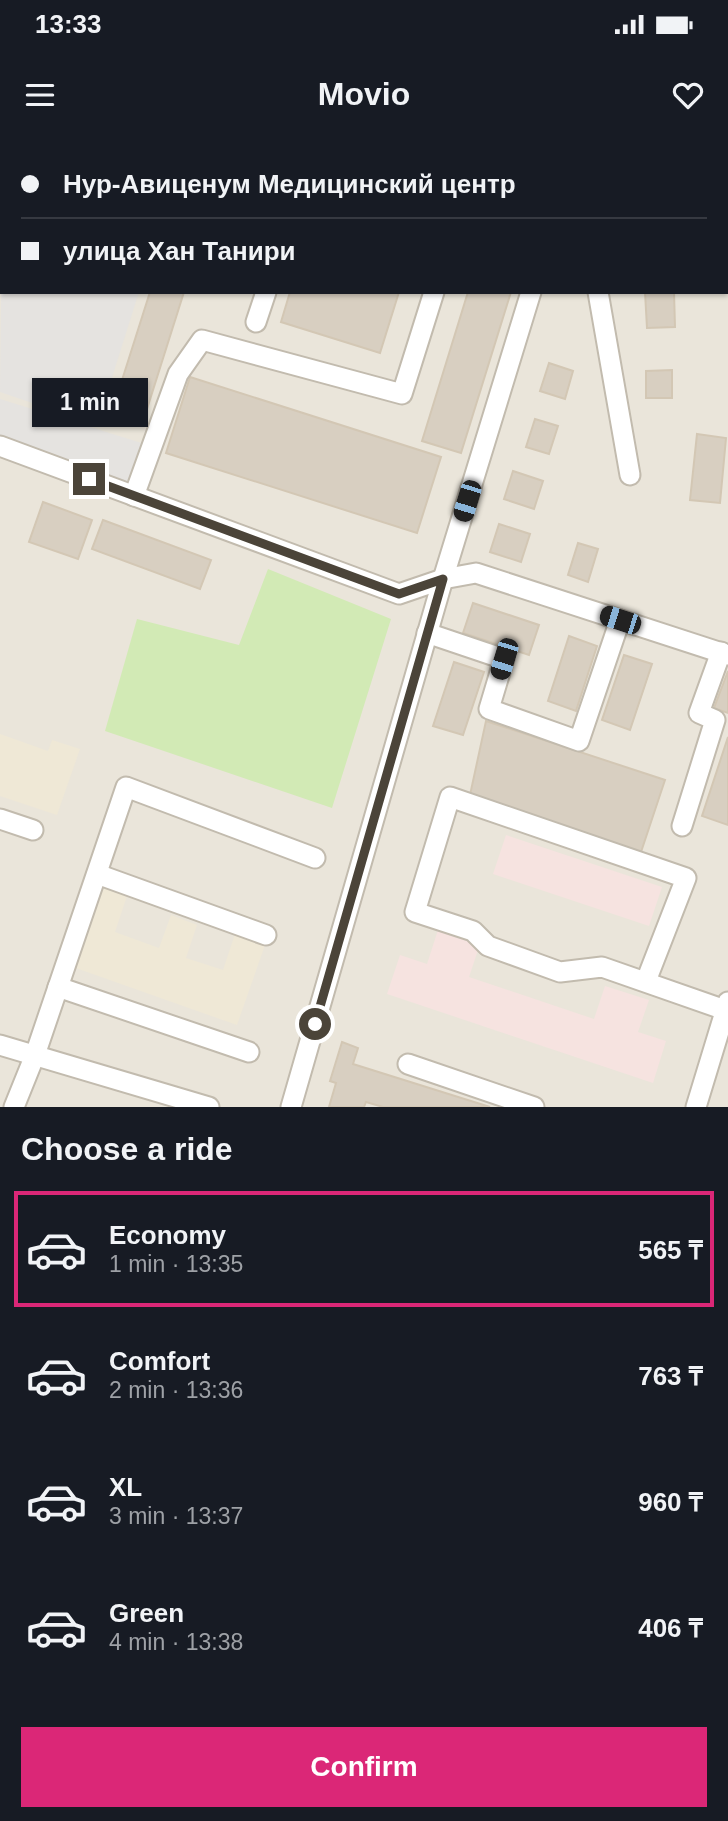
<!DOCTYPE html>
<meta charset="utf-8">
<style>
:root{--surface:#171b24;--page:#242831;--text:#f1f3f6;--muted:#9ea1a6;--line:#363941;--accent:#db2777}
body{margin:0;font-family:Helvetica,sans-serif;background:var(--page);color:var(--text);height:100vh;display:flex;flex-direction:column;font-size:26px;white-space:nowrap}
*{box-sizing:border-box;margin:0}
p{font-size:23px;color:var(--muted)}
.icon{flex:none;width:38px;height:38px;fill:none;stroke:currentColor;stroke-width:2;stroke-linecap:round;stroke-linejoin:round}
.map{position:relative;height:967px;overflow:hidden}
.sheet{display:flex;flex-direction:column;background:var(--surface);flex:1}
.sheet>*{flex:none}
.guide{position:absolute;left:0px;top:0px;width:728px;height:154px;box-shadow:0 2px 5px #0004;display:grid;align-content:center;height:154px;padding:0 21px;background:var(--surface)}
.end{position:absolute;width:32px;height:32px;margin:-16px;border:9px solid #4b4439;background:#fff;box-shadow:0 0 0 4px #fff}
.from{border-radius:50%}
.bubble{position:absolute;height:49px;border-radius:0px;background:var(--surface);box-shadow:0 2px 5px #0004;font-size:23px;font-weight:700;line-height:49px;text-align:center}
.car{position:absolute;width:21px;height:42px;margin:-21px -10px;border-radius:9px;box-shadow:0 0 5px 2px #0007;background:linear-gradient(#222 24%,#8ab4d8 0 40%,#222 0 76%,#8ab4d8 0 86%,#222 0)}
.guide b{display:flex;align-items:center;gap:24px;height:66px;font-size:26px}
.guide b+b{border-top:2px solid var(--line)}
.guide i{width:18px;height:18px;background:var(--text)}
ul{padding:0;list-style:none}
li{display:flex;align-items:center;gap:21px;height:116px;margin:0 14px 10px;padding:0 7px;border:4px solid transparent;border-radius:0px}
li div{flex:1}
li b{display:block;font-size:26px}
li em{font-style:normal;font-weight:700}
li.on{border-color:var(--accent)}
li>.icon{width:63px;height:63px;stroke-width:1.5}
h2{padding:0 21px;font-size:32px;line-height:84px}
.button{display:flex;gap:14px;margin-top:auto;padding:14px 21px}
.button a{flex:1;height:80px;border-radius:0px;background:var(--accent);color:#fff;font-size:28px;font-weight:700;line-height:80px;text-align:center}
.status{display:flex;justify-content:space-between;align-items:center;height:49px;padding:0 35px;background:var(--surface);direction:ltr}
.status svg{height:19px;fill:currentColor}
header{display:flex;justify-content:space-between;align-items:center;height:91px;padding:0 21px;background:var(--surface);font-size:32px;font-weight:700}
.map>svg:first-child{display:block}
.residential{fill:#eae5da;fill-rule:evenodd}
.education{fill:#efe8d6}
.medical{fill:#f6e3e0}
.green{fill:#d2eab5}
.parking{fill:#e5e3e0}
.building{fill:#d8cfc1;stroke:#d3c7b4;stroke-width:2}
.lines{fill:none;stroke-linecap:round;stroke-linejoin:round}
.minor-casing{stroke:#c2bbae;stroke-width:23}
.minor{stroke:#fff;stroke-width:19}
.route{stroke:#4b4439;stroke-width:9}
</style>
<div class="status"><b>13:33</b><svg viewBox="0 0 49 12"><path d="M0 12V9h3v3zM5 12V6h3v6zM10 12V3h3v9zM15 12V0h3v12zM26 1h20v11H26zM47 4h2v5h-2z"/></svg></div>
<header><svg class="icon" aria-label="menu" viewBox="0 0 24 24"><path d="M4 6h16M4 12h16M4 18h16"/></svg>Movio<svg class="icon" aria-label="heart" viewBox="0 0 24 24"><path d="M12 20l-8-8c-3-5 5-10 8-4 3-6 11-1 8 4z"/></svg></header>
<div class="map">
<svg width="728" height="967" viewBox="0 0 728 967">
<rect width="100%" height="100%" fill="#f6f3ec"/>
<path class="residential" d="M0 0H728V967H0ZM2 2H726V152H2Z"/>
<g class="education">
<polygon points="0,594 48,611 52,600 80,609 57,675 0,656"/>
<polygon points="98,746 127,756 115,792 159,808 171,775 197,785 186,818 223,830 235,794 265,805 237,885 70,826"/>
</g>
<g class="medical">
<polygon points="506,695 662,747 649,786 493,734"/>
<polygon points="438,790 480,804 469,837 594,879 605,846 649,860 638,892 666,901 653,943 387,854 400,815 427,824"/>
</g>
<polygon class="green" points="268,429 391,479 332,668 105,591 137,479 239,505"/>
<g class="parking">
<polygon points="2,81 2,152 139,152 97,285 0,252"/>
<polygon points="0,259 148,305 130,348 0,297"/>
</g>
<g class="building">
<polygon points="150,152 184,152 147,269 116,259"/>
<polygon points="290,152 399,152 380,213 281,182"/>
<polygon points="468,152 511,152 461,313 422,301"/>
<polygon points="645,152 674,152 675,187 647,188"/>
<polygon points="549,223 573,231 565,259 540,251"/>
<polygon points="672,230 672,258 646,258 646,231"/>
<polygon points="190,237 441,317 417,393 166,313"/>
<polygon points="535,279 558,286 549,314 526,307"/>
<polygon points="697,294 726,298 720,363 690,360"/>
<polygon points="513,331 543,341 534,369 504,359"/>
<polygon points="43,362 92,380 78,419 29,402"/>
<polygon points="103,380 211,420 200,449 92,409"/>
<polygon points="499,384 530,394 521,422 490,412"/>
<polygon points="578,403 598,409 588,442 568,435"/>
<polygon points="473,463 539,485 529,515 463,493"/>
<polygon points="569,496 597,506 576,571 548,561"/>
<polygon points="624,515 652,524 630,590 602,580"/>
<polygon points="454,522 484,532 463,595 433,586"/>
<polygon points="728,531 728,573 714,568"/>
<polygon points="486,581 665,640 641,712 470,655"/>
<polygon points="728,597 728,685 702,676"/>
<polygon points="342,902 358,908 353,924 490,967 383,967 366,962 364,967 329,967 336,943 330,941"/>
</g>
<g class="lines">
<defs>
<g id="minor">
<polyline points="23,2 24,0"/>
<polyline points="577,2 578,0"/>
<polyline points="0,45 2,46"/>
<polyline points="0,71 2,66"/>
<polyline points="598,152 630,335"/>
<polyline points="256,182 266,152"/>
<polyline points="0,306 399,454 443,439 476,433 728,515"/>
<polyline points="134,356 178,234 202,200 402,254 434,152"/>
<polyline points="427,493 504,519 489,569 579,601 620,480"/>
<polyline points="0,679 33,690"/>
<polyline points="682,686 715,580 699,573 721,512"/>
<polyline points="97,734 266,795"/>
<polyline points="646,841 686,738 450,657 415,772 473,791 488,806 560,832 602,827 728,871"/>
<polyline points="58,847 249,912"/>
<polyline points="0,905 209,967"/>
<polyline points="408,924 534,967"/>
<polyline points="14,967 35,915 126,647 315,718"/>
<polyline points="291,967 443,439 531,152"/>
<polyline points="696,967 728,862"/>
</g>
</defs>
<use href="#minor" class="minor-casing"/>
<use href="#minor" class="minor"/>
</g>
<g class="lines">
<polyline class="route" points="89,339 399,454 443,439 315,884"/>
</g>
</svg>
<i class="end from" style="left:315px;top:884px"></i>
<i class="end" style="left:89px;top:339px"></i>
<div class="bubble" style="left:32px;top:238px;width:116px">1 min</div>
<i class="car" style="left:467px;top:361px;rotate:197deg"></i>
<i class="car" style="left:620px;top:480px;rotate:288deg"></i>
<i class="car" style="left:504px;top:519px;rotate:197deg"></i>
<div class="guide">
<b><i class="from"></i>Нур-Авиценум Медицинский центр</b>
<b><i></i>улица Хан Танири</b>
</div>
</div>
<section class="sheet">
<h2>Choose a ride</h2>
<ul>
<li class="on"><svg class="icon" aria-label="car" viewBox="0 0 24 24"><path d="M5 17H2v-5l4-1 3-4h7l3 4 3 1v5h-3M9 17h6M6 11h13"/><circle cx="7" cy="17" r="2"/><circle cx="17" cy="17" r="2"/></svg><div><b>Economy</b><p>1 min · 13:35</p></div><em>565 ₸</em></li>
<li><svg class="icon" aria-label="car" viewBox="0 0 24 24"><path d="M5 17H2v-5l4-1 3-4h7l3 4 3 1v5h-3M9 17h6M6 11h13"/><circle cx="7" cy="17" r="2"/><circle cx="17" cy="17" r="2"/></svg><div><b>Comfort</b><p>2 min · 13:36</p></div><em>763 ₸</em></li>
<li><svg class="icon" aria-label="car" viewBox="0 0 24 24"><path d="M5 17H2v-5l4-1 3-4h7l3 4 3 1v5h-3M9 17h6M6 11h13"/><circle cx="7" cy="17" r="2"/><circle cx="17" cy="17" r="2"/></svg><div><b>XL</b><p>3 min · 13:37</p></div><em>960 ₸</em></li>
<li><svg class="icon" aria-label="car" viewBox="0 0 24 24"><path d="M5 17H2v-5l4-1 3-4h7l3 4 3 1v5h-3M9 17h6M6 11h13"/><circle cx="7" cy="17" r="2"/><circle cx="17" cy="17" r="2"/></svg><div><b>Green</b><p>4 min · 13:38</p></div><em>406 ₸</em></li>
</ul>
<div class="button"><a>Confirm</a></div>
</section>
